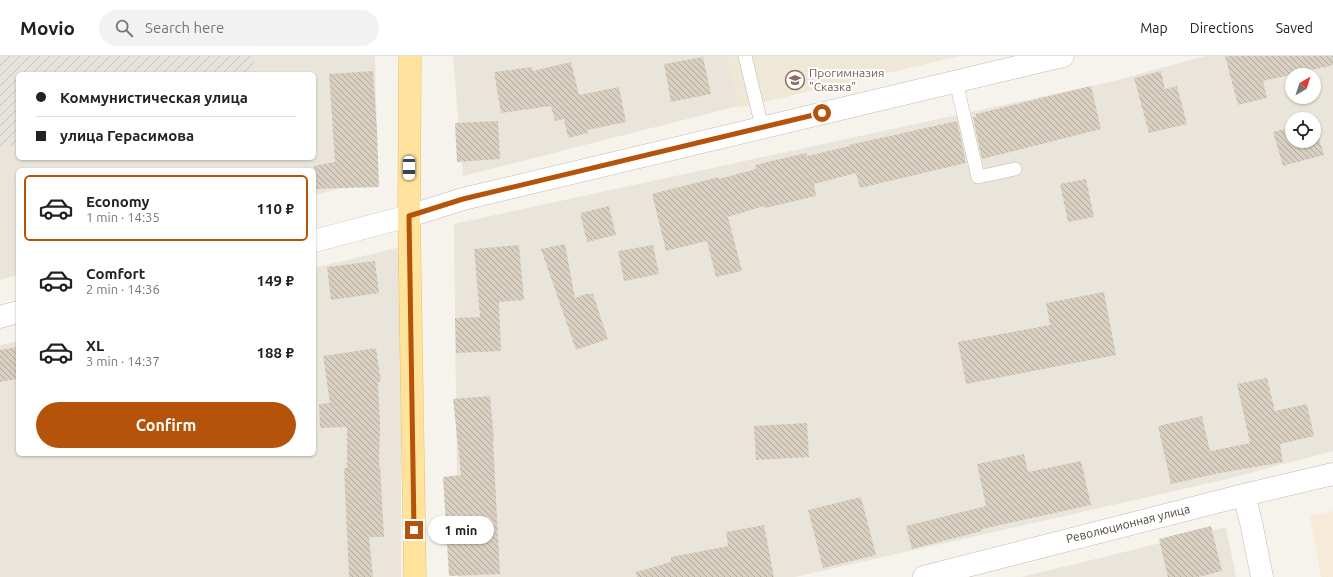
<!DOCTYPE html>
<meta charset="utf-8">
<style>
:root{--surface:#fff;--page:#f2f2f2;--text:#222;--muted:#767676;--line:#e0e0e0;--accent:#b45309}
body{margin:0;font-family:Ubuntu,sans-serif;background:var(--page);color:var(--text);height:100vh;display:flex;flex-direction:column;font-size:15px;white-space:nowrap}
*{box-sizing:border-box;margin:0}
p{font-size:13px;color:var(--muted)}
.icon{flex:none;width:22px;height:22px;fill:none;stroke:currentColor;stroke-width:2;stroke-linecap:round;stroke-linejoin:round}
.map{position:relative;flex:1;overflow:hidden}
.drawer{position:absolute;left:16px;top:112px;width:300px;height:288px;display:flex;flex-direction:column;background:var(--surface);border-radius:6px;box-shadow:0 1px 3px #0004}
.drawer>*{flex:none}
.top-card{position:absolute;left:16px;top:16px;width:300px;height:88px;border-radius:6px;box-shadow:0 1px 3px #0004;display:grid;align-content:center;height:88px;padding:0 20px;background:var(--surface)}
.needle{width:26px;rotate:39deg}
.controls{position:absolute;left:1285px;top:12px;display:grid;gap:8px}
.controls a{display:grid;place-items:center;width:36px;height:36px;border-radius:50%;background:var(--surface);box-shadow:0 1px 3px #0004;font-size:20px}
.end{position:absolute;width:18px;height:18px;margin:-9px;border:5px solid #b45309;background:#fff;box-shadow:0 0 0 2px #fff}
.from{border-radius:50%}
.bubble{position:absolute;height:28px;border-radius:14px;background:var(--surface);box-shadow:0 1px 3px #0004;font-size:13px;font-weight:700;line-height:28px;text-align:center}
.car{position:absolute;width:12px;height:24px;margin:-12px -6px;border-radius:5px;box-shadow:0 0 3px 1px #0007;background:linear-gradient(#fff 24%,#345 0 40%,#fff 0 76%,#345 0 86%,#fff 0)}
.top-card b{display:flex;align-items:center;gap:14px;height:38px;font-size:15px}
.top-card b+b{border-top:1px solid var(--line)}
.top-card i{width:10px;height:10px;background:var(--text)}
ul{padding:7px 0 0;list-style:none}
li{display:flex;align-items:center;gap:12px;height:66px;margin:0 8px 6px;padding:0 12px;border:2px solid transparent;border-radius:6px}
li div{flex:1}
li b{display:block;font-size:15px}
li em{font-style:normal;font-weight:700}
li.on{border-color:var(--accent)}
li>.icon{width:36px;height:36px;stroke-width:1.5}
.button{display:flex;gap:8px;margin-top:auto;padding:8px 20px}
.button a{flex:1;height:46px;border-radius:24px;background:var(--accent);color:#fff;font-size:16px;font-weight:700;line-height:46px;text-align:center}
header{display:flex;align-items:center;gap:24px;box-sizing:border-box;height:56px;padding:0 20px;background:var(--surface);border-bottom:1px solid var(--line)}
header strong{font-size:19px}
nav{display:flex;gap:22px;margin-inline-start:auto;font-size:14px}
.search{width:280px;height:36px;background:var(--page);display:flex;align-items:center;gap:10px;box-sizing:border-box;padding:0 14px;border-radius:22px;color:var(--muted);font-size:15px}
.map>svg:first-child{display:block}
.residential{fill:#eae5da;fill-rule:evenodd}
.commercial{fill:#f7ead8}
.industrial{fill:url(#industrial-furrows)}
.education{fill:#efe8d6}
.building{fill:url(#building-back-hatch)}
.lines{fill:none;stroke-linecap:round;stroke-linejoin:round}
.service-casing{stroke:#c2bbae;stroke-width:14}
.minor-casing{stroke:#c2bbae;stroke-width:23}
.primary-casing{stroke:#e6c16a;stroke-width:23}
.service{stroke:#fff;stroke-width:13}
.minor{stroke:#fff;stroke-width:22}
.primary{stroke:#ffe39c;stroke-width:22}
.route{stroke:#b45309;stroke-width:5}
.labels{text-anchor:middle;stroke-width:4;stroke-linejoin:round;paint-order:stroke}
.education-label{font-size:12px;fill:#785e54;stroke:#fff;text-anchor:start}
.street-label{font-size:12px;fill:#4b4439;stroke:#fff}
</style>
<header>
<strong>Movio</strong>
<div class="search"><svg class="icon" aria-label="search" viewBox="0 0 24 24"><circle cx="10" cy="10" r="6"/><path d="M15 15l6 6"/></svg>Search here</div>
<nav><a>Map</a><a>Directions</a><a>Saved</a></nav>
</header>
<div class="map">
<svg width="1333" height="521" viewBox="0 0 1333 521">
<defs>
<pattern id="industrial-furrows" width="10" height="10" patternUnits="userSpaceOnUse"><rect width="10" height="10" fill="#e6e2dd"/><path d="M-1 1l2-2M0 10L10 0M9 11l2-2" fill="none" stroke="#c7c3be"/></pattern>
<pattern id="building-back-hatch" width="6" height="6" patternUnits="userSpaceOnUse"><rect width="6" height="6" fill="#d8cfc1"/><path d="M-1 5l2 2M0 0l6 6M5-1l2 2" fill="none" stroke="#b1aa9e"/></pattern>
</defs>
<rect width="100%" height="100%" fill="#f6f3ec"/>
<g class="residential">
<path d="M0 0H375L378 122 314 139V114H18V219L0 224ZM18 18H314V102H18Z"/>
<polygon points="453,0 935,0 463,120"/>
<path d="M1205 0H1333V395L1223 424 795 521H458L454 168 1114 25ZM1292 19H1314V41H1292ZM1292 63H1314V85H1292Z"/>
<polygon points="401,191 401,521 0,521 0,289 18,285 18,398 314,398 314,212"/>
<polygon points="1226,471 1236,521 1022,521"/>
</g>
<polygon class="commercial" points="1333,455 1333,521 1321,521 1310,460"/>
<polygon class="industrial" points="0,0 253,0 255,18 18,18 18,88 0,91"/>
<polygon class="education" points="726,0 960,0 739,52"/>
<g class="building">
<polygon points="1225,0 1333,0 1333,9 1263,25 1267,42 1238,49"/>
<polygon points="703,1 711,38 671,46 664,8"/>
<polygon points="571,6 579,39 619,31 626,66 587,74 588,77 568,82 564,63 555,65 551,50 501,57 494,16 532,11 533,15"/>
<polygon points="373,15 377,75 379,131 314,133 314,110 335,106 329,18"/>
<polygon points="1161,15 1165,33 1177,30 1187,68 1149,77 1134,22"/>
<polygon points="1091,30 1101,73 982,103 973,61 976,61 976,58"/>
<polygon points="498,65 500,103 457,106 455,67"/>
<polygon points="957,65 966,107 860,132 856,117 814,128 816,140 765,152 764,150 728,161 742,215 716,221 707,185 666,195 652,138 719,121 719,123 756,113 755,109 806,97 807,100 850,90 849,89"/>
<polygon points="1314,65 1324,99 1283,110 1273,76 1292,71 1292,85 1314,85"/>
<polygon points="1086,123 1094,161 1068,166 1060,128"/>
<polygon points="609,150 616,179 587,186 580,157"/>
<polygon points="565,188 575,242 585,238 593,238 608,283 576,294 541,193"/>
<polygon points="519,189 524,244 499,246 501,295 456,297 455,262 480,261 474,193"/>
<polygon points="653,189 659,218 624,225 618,195"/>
<polygon points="375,205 379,237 331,244 327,211"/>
<polygon points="1104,236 1116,299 966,328 958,286 1050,269 1046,247"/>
<polygon points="18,291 18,323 0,326 0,294"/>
<polygon points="376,292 381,325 378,326 380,369 379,410 380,410 384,481 369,481 373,521 349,521 344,412 347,412 347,371 320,372 319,348 330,347 323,300"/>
<polygon points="1267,322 1275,355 1307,348 1314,380 1280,388 1283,406 1215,418 1171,428 1158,370 1202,360 1210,395 1250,387 1237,328"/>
<polygon points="490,340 494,384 493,384 500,518 449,520 443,421 461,419 453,343"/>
<polygon points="807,367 809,401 756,404 754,370"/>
<polygon points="1024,398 1028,416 1081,405 1091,449 982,473 982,475 912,493 906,470 986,450 977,408"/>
<polygon points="861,441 876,499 823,512 808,454"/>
<polygon points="764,469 774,521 637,521 636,516 671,506 671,501 728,490 726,476"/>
<polygon points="1211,470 1222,515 1198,521 1168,521 1159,483"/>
</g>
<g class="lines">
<defs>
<g id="service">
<polyline points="745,0 762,71"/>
<polyline points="956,25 978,121 1015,113"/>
</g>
<g id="minor">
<polyline points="314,185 409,160 463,143 1063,0"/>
<polyline points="0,261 18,256"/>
<polyline points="1244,439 1251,466 1262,521"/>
<polyline points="924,521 1244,439 1333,418"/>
</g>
<polyline id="primary" points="410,0 409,160 415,521"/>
</defs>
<use href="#service" class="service-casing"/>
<use href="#minor" class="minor-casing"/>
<use href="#primary" class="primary-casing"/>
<use href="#service" class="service"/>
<use href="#minor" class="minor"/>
<use href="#primary" class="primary"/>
</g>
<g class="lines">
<polyline class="route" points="414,474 409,160 463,143 822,57"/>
</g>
<defs>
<symbol id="school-ring" viewBox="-11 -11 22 22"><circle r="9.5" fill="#fff" stroke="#8d6e63" stroke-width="1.5"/><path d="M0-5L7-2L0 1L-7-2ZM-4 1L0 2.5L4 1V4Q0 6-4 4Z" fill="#8d6e63"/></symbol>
</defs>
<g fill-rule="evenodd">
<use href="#school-ring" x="784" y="13" width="22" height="22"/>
</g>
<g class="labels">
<g class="education-label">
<text x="809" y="21">Прогимназия<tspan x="809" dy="14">"Сказка"</tspan></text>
</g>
<g class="street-label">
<text transform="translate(1128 468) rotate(-14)" y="4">Революционная улица</text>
</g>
</g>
</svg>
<div class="controls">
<a><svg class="needle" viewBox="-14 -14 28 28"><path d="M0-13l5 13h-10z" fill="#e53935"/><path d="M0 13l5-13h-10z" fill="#767676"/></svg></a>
<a><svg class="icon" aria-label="locate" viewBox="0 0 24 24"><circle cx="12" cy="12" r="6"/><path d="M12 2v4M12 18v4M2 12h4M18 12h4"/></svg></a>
</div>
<i class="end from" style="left:822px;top:57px"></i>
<i class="end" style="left:414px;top:474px"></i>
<div class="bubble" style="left:428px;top:460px;width:66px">1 min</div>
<i class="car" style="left:409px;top:112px;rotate:180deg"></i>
<div class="top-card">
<b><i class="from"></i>Коммунистическая улица</b>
<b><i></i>улица Герасимова</b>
</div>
<section class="drawer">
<ul>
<li class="on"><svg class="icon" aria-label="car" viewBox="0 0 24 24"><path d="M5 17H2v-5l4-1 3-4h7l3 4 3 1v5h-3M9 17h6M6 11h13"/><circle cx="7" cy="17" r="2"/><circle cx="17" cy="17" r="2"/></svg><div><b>Economy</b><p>1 min · 14:35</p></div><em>110 ₽</em></li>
<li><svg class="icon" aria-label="car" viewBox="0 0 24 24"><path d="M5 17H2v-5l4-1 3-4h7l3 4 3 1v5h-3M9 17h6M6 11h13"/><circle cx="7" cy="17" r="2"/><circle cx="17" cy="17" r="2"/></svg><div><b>Comfort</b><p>2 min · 14:36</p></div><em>149 ₽</em></li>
<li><svg class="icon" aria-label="car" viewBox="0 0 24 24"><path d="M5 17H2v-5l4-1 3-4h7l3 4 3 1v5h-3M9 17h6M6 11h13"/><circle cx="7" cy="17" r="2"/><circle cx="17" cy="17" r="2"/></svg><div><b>XL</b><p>3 min · 14:37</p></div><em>188 ₽</em></li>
</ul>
<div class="button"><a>Confirm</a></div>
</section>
</div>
